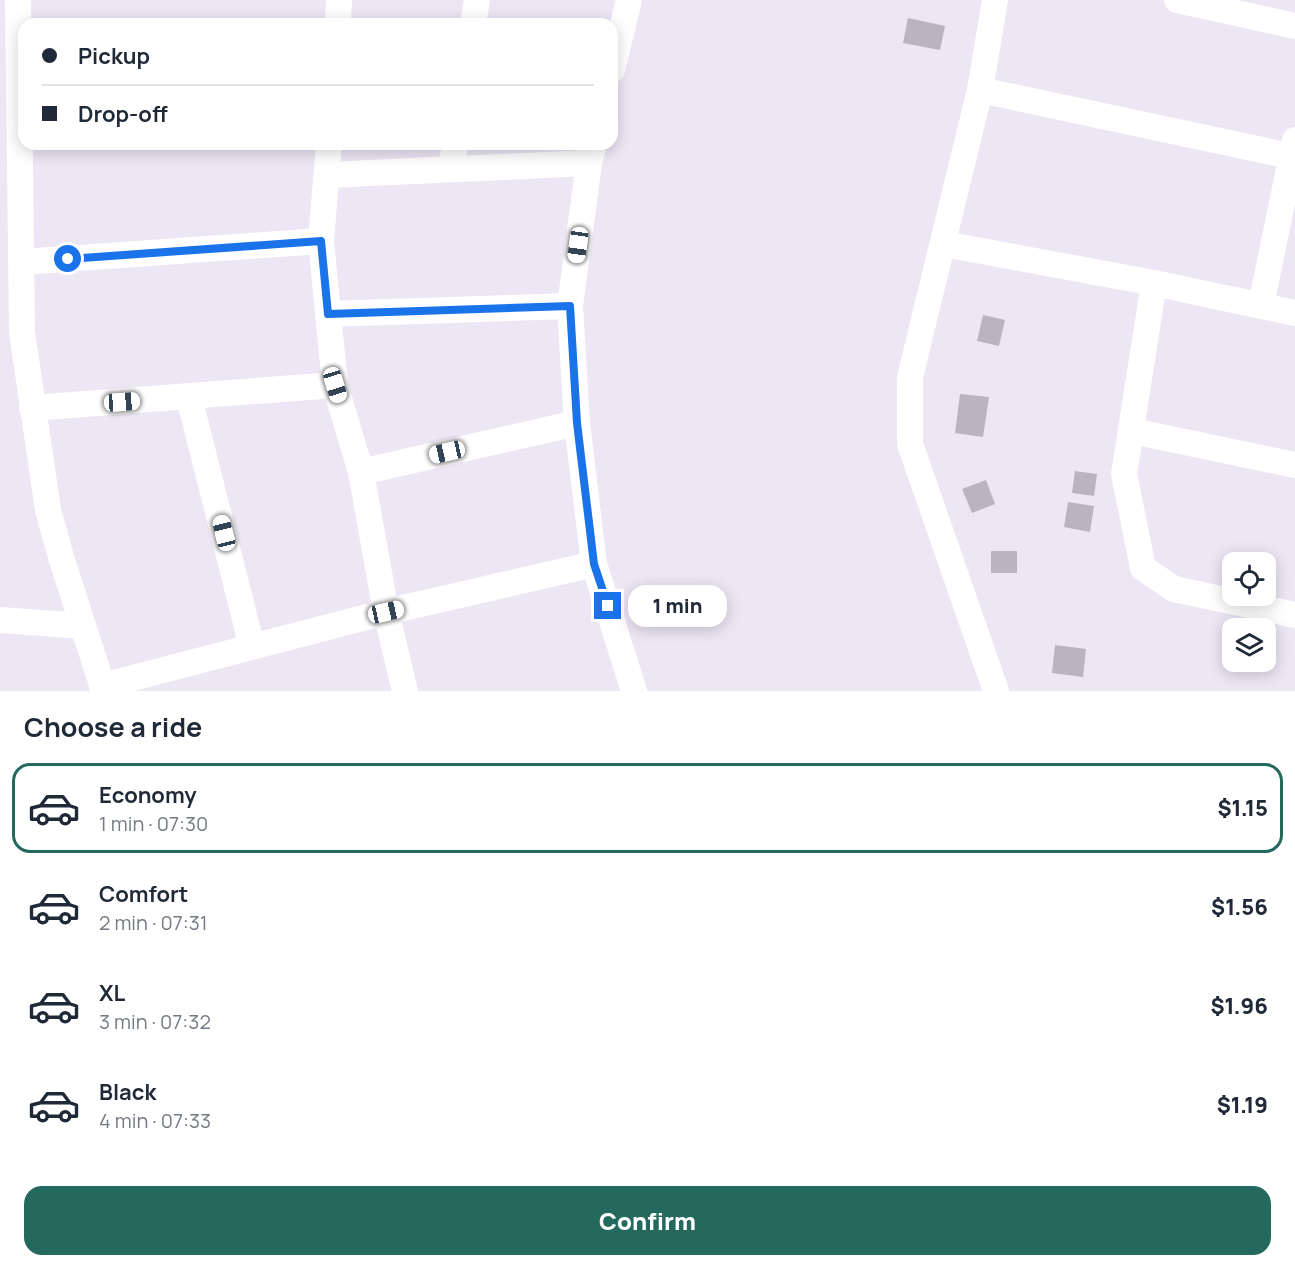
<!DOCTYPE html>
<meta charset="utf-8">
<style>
:root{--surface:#fff;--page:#f6f6f7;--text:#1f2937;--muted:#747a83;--line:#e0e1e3;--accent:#23695d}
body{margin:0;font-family:Manrope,sans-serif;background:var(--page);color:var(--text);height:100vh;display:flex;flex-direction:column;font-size:22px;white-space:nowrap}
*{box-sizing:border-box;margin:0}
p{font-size:20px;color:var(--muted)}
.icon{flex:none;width:33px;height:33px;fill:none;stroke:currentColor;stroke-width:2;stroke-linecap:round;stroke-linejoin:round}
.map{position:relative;height:691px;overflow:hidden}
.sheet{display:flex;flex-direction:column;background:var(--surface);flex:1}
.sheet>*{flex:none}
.guide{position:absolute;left:18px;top:18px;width:600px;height:132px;border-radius:18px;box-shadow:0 3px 15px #0003;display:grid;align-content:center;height:132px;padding:0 24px;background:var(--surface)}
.tools{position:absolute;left:1222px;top:552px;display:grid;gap:12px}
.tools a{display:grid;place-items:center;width:54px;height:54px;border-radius:12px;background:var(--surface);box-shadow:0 3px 15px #0003;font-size:30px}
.end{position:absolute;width:27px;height:27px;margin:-14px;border:8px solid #1a73e8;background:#fff;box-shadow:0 0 0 3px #fff}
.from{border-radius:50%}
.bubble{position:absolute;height:42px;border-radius:18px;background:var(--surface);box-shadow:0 3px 15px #0003;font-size:20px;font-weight:800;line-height:42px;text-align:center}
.car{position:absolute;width:18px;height:36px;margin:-18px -9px;border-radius:8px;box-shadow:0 0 4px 2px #0007;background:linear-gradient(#fff 24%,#345 0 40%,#fff 0 76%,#345 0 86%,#fff 0)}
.guide b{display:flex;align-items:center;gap:21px;height:57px;font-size:22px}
.guide b+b{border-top:2px solid var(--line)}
.guide i{width:15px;height:15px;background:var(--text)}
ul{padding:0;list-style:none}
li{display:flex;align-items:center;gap:18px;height:90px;margin:0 12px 9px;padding:0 12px;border:3px solid transparent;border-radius:18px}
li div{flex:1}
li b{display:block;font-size:22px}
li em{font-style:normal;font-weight:800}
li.current{border-color:var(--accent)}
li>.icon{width:54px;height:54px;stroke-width:1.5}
h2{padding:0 24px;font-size:27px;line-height:72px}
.action{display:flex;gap:12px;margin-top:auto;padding:12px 24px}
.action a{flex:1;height:69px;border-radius:18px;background:var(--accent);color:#fff;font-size:24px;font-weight:800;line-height:69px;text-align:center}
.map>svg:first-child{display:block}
.building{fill:#b9b3c2}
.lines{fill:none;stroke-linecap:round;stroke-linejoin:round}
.minor{stroke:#fff;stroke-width:26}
.route{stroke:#1a73e8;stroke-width:8}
</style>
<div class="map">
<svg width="1295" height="691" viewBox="0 0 1295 691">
<rect width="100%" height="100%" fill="#ece6f5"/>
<g class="building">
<polygon points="908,18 945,26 940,50 903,43"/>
<polygon points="983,315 1005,320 999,346 977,341"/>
<polygon points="960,394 989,397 983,437 955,433"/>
<polygon points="1075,471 1097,474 1094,496 1072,493"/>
<polygon points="986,480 995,504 972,513 962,489"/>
<polygon points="1068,502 1094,506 1090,532 1064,527"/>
<rect x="991" y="551" width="26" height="22"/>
<polygon points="1055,645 1086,649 1083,677 1052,673"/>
</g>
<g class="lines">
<g class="minor">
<polyline points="18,0 22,332 48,510 61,557 104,691"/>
<polyline points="995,0 980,90 910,377 910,444 996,691"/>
<polyline points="1177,0 1295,26"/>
<polyline points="338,24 339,0"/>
<polyline points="473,24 477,0"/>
<polyline points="612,70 629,0"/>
<polyline points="980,90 1295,157"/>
<polyline points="329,144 321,241 335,385 361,472 386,612 405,691"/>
<polyline points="594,144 589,163 570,306 577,423 594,564 634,691"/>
<polyline points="451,169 455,144"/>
<polyline points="327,175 589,163"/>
<polyline points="944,244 1154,283 1295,313"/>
<polyline points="22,262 321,241"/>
<polyline points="1154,283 1124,474 1143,568 1174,589 1295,615"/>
<polyline points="1261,305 1295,140"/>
<polyline points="328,314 570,306"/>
<polyline points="189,397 252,647"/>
<polyline points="32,408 335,385"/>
<polyline points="1132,431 1295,465"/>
<polyline points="361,472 577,423"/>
<polyline points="0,620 83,626"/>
<polyline points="102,686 386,612 594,564"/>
</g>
</g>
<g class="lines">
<polyline class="route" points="68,259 321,241 328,314 570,306 577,423 594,564 608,606"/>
</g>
</svg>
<div class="tools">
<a><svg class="icon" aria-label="locate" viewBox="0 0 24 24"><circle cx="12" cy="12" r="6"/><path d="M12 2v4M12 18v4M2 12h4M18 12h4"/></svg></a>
<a><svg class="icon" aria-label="layers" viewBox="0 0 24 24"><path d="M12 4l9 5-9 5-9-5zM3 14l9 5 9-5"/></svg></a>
</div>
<i class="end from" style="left:68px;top:259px"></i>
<i class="end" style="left:608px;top:606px"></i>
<div class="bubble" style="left:628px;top:585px;width:99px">1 min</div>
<i class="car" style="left:578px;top:245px;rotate:188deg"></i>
<i class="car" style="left:335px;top:385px;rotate:163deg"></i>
<i class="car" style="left:122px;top:402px;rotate:86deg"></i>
<i class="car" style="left:447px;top:452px;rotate:257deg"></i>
<i class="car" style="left:224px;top:533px;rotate:346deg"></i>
<i class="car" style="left:386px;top:612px;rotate:77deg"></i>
<div class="guide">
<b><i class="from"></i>Pickup</b>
<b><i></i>Drop-off</b>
</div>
</div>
<section class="sheet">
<h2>Choose a ride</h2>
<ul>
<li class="current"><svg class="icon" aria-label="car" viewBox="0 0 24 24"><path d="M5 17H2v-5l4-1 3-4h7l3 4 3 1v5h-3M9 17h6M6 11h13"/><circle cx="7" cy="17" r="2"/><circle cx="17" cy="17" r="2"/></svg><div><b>Economy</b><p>1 min · 07:30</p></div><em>$1.15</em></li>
<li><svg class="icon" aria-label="car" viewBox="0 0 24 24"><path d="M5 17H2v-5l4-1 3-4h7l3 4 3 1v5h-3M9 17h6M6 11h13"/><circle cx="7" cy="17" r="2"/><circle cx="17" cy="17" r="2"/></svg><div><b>Comfort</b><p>2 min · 07:31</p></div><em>$1.56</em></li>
<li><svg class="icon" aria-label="car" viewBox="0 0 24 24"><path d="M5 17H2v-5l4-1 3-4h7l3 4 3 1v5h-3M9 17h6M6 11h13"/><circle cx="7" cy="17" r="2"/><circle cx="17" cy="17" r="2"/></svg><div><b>XL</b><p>3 min · 07:32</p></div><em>$1.96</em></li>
<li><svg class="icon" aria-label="car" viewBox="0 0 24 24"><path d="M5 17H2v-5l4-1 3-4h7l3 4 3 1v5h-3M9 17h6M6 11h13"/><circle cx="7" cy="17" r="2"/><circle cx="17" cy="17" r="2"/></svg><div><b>Black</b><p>4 min · 07:33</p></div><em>$1.19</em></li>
</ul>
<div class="action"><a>Confirm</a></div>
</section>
